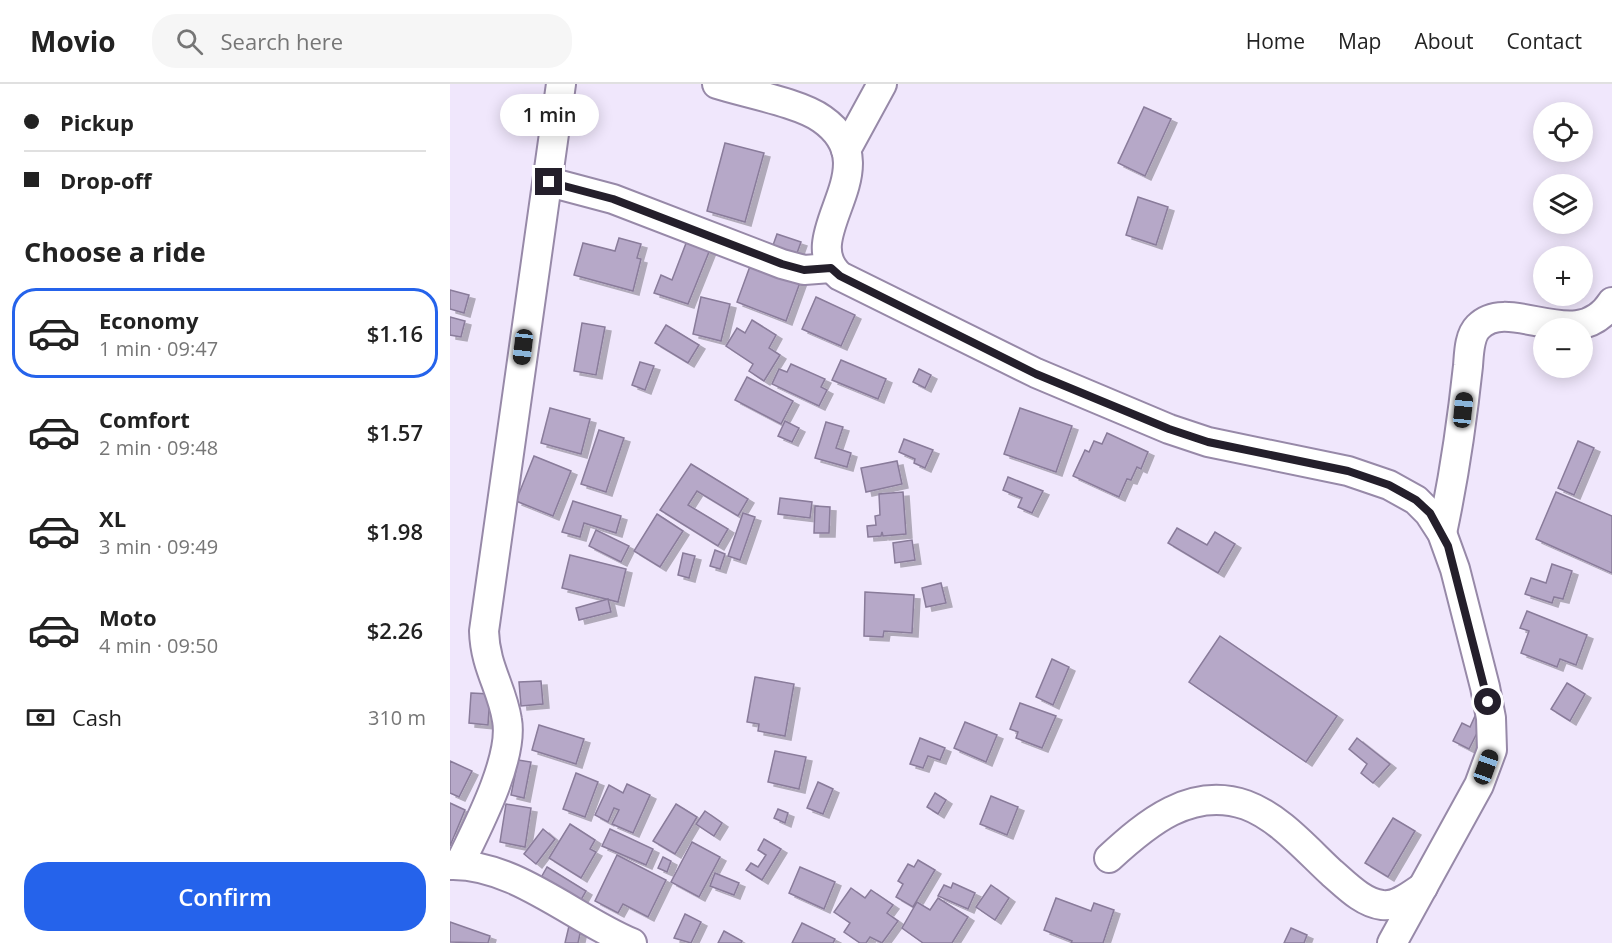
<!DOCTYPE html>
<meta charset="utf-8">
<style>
:root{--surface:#fff;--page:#f6f6f6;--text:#222;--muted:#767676;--line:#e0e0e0;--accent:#2563eb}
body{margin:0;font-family:"Open Sans",sans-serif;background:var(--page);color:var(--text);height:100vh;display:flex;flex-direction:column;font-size:22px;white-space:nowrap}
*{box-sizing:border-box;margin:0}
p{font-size:20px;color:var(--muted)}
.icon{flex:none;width:33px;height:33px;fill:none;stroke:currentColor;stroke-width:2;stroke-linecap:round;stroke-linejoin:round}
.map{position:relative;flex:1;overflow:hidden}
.sheet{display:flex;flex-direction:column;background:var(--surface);width:450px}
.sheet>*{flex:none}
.top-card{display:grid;align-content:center;height:132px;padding:0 24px;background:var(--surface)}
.tools{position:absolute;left:1083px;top:18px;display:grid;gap:12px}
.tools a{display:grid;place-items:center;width:60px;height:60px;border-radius:50%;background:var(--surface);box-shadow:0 3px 15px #0003;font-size:30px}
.end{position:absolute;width:27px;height:27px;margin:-14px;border:8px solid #241f2b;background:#fff;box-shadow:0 0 0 3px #fff}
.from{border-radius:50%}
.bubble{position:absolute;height:42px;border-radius:21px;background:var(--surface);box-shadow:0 3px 15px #0003;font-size:20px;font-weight:600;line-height:42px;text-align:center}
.car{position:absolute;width:18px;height:36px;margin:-18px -9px;border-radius:8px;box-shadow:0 0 4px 2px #0007;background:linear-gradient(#222 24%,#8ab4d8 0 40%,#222 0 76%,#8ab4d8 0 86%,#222 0)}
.top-card b{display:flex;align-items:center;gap:21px;height:57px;font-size:22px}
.top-card b+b{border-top:2px solid var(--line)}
.top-card i{width:15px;height:15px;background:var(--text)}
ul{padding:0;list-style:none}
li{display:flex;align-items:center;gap:18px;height:90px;margin:0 12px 9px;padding:0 12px;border:3px solid transparent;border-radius:24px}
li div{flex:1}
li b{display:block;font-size:22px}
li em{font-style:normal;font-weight:600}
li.active{border-color:var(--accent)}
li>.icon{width:54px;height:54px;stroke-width:1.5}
h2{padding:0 24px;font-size:27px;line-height:72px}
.pay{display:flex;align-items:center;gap:15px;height:66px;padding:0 24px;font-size:22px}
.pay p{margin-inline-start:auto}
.action{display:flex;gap:12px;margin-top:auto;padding:12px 24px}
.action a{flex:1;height:69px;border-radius:24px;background:var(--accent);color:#fff;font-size:24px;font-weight:600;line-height:69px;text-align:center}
header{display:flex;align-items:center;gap:36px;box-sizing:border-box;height:84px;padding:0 30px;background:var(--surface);border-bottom:2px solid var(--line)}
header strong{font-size:28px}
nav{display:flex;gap:33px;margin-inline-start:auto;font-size:21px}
.search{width:420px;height:54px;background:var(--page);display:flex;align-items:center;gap:15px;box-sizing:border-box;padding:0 21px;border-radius:24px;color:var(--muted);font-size:22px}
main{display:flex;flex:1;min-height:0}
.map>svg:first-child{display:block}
.building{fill:#b6a8c8;stroke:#897b9a;stroke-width:1.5;filter:url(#shadow)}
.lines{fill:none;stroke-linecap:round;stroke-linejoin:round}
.minor-casing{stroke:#9789a8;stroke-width:32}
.minor{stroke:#fff;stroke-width:28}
.route{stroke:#241f2b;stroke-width:8}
</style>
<header>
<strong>Movio</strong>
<div class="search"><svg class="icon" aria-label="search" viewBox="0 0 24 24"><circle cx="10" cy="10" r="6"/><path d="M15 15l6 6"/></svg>Search here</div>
<nav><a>Home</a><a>Map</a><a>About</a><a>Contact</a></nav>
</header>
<main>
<section class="sheet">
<div class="top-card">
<b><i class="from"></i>Pickup</b>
<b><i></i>Drop-off</b>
</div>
<h2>Choose a ride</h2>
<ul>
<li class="active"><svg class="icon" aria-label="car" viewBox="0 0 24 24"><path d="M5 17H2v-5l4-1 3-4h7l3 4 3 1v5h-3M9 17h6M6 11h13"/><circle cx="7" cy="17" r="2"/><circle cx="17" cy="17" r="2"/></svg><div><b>Economy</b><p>1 min · 09:47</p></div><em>$1.16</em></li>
<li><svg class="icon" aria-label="car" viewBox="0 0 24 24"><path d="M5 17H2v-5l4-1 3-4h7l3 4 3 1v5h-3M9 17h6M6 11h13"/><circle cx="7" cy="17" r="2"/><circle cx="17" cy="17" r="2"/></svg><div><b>Comfort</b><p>2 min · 09:48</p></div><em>$1.57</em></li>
<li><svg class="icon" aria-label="car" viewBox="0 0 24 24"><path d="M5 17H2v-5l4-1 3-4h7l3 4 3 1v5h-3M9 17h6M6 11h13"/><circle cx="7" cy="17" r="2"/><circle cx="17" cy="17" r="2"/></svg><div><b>XL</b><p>3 min · 09:49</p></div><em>$1.98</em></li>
<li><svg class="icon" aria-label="car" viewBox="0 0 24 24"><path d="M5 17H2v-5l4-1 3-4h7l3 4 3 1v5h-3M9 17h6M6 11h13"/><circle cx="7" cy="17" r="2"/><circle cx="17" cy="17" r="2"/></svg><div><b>Moto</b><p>4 min · 09:50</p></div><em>$2.26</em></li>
</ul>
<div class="pay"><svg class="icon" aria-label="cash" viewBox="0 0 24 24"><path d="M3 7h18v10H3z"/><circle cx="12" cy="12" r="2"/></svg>Cash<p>310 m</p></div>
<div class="action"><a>Confirm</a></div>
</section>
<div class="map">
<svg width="1162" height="859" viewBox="0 0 1162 859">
<defs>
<filter id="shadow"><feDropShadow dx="6" dy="4" stdDeviation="0" flood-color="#0004"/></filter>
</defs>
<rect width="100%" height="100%" fill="#f0e7fc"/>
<g class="building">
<polygon points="694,23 721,35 695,92 668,79"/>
<polygon points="275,59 314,69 295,138 257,127"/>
<polygon points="688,113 718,123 706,161 676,151"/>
<polygon points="327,150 351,158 346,172 322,164"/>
<polygon points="169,154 191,160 187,174 191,175 183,207 124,191 133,159 165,167"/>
<polygon points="238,154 261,163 238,220 204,209 211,191 222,196"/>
<polygon points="303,174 352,193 336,237 287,218"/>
<polygon points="0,206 19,211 14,229 0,225"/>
<polygon points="251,213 280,220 271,257 243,250"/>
<polygon points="366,213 405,231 391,262 352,245"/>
<polygon points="0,233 15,237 11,253 0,251"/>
<polygon points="302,236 326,251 319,264 330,271 314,297 299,287 303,280 276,262 287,244 295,249"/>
<polygon points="132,239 155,243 146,291 124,287"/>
<polygon points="216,241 249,261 238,279 205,259"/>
<polygon points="391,276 436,295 428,315 382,296"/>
<polygon points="190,278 204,282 195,306 182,301"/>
<polygon points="341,280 375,295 371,303 377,306 369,322 322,300 329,285 337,288"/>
<polygon points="469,285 481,291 475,304 463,298"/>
<polygon points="297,293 343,317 331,340 285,316"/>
<polygon points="100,324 140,335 131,370 91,359"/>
<polygon points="570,324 622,342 606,388 554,370"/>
<polygon points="335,337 349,344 342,358 328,352"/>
<polygon points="376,338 393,343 386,364 401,369 397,383 365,374"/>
<polygon points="149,346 174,354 156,408 131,400"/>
<polygon points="657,349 698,368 691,385 687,383 681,396 677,395 669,413 623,392 635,366 639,368 644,357 652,360"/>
<polygon points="454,355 483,366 475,384 464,379 465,375 449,368"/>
<polygon points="1128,357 1144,364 1124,411 1108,404"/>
<polygon points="84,372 121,387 103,432 66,417"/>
<polygon points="447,377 452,400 416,408 411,384"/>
<polygon points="241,380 298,415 288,432 247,407 238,421 278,445 268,462 210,426"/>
<polygon points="558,393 593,407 582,429 568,423 572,414 553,406"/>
<polygon points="453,408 456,450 433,452 432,448 431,452 418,453 417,442 426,441 425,432 430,431 429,410"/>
<polygon points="1106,408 1162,432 1162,489 1086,455"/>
<polygon points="330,414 362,418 360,434 328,430"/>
<polygon points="123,417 171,432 166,449 134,439 130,453 112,448"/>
<polygon points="365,422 380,423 379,449 364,449"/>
<polygon points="293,429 305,433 290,476 278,472"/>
<polygon points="207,430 233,447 210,483 184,467"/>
<polygon points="727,444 757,461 765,448 785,460 768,489 718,459"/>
<polygon points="146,446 179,462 171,478 139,462"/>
<polygon points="462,456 465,476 445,479 443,459"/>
<polygon points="265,466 275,470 270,485 260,482"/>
<polygon points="233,469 245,472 239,494 228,491"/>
<polygon points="120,471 176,485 168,518 112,504"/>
<polygon points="1102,480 1122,487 1113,515 1104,513 1102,519 1075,510 1081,494 1096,499"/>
<polygon points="491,499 496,519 476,523 472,504"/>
<polygon points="415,508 464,511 462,549 434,547 433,553 414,552"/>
<polygon points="158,515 161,528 129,536 126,524"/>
<polygon points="1077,527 1137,551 1126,581 1110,575 1107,583 1071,569 1079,547 1070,544"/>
<polygon points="770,552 887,632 856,678 739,598"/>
<polygon points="602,575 619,583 603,621 586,613"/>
<polygon points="305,593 344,600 335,652 308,647 309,640 297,638"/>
<polygon points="91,597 93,620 71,622 69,598"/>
<polygon points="1117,599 1135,610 1120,637 1101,625"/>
<polygon points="21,609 40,610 38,641 19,639"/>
<polygon points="570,619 606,632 592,664 566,654 568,648 560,645"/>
<polygon points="1025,632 1034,635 1019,665 1003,657 1012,639 1020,643"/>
<polygon points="515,638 547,651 536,678 504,664"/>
<polygon points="89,641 134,655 126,680 82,666"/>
<polygon points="470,654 495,664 490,676 478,672 473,684 460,680"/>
<polygon points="907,654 940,680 923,699 911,689 917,680 899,665"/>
<polygon points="325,667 356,673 349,705 318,698"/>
<polygon points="68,676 81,678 74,714 61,711"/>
<polygon points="0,677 22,687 9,713 0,709"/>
<polygon points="126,689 148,698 135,733 113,725"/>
<polygon points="368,698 383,705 373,730 357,724"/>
<polygon points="177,700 200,711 183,749 162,740 169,726 164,724 158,738 145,731 159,701 173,709"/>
<polygon points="485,709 496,716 488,730 477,723"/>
<polygon points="541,712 568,723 557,751 530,740"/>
<polygon points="0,719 15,726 0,762"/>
<polygon points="56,720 81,724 75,763 50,758"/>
<polygon points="226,720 247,733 225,770 203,757"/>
<polygon points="328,725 338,729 335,739 324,734"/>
<polygon points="255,727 272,739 264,752 246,740"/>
<polygon points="943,734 965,747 938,793 915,779"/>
<polygon points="120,740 145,756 140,765 146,768 131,794 99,774"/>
<polygon points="93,745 105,755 86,780 74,770"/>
<polygon points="160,745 203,765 196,781 152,762"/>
<polygon points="314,755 331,765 312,796 296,786 301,779 308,783 316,771 308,766"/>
<polygon points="242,758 270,773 249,813 221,798"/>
<polygon points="167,771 216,796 198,833 173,820 168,829 145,817"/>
<polygon points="213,773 221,777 217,788 208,784"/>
<polygon points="468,776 485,786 463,823 446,813 453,800 448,797 458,780 464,783"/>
<polygon points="97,783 136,807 127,823 88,799"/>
<polygon points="350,783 385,798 374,825 339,809"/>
<polygon points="265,789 289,799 284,811 260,802"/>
<polygon points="503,799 525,809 518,825 488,812 494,801 501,804"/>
<polygon points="541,801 559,814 545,836 526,823"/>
<polygon points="401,804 415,814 421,806 443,821 437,829 448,837 432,859 420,853 416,859 410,859 394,848 400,839 384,828"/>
<polygon points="488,814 518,833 502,859 473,859 452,844 467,818 480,826"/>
<polygon points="606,814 641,827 644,819 664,826 653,859 621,859 622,857 594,846"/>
<polygon points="235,830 251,838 241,859 224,854"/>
<polygon points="0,838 40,852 38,859 0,858"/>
<polygon points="352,839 385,855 383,859 342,859"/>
<polygon points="119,842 131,845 128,859 115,859"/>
<polygon points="841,844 857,851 854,859 834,859"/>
<polygon points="274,847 292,857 291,859 268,859"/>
</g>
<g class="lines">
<defs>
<g id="minor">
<path d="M267 0C295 9 350 19 372 35 442 84 343 152 390 192L586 289 719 345 758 358 898 387 939 401 966 416 979 429 992 449 1005 485 1035 603 1041 634 1042 666 1029 701 942 859"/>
<polyline points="396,66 432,0"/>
<polyline points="99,98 163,115 332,180 354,186 381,184"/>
<path d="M992 449C1004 393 1012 338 1018 282 1019 270 1019 252 1028 243 1060 210 1127 273 1162 218"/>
<path d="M659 774C697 739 741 702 796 721 829 733 857 766 882 789 896 801 913 819 932 821 947 823 961 811 973 803"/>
<path d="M0 781C64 779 124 835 182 859"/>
<path d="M9 781C26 746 64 675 57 636 52 604 35 583 34 547L111 0"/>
</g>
</defs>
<use href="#minor" class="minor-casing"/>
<use href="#minor" class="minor"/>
</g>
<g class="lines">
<polyline class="route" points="99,98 163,115 332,180 354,186 381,184 390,192 586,290 719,345 758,358 898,387 939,401 966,416 980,429 998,462 1038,618"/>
</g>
</svg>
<div class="tools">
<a><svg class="icon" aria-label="locate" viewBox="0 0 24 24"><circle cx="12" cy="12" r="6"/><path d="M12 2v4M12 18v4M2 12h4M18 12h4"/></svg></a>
<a><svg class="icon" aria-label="layers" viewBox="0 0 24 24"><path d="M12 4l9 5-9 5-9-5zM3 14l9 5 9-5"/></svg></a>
<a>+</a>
<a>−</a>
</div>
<i class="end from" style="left:1038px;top:618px"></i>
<i class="end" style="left:99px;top:98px"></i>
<div class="bubble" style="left:50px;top:10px;width:99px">1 min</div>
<i class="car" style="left:73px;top:263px;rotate:187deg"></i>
<i class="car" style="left:1013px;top:326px;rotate:6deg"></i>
<i class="car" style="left:1036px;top:683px;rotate:20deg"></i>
</div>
</main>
